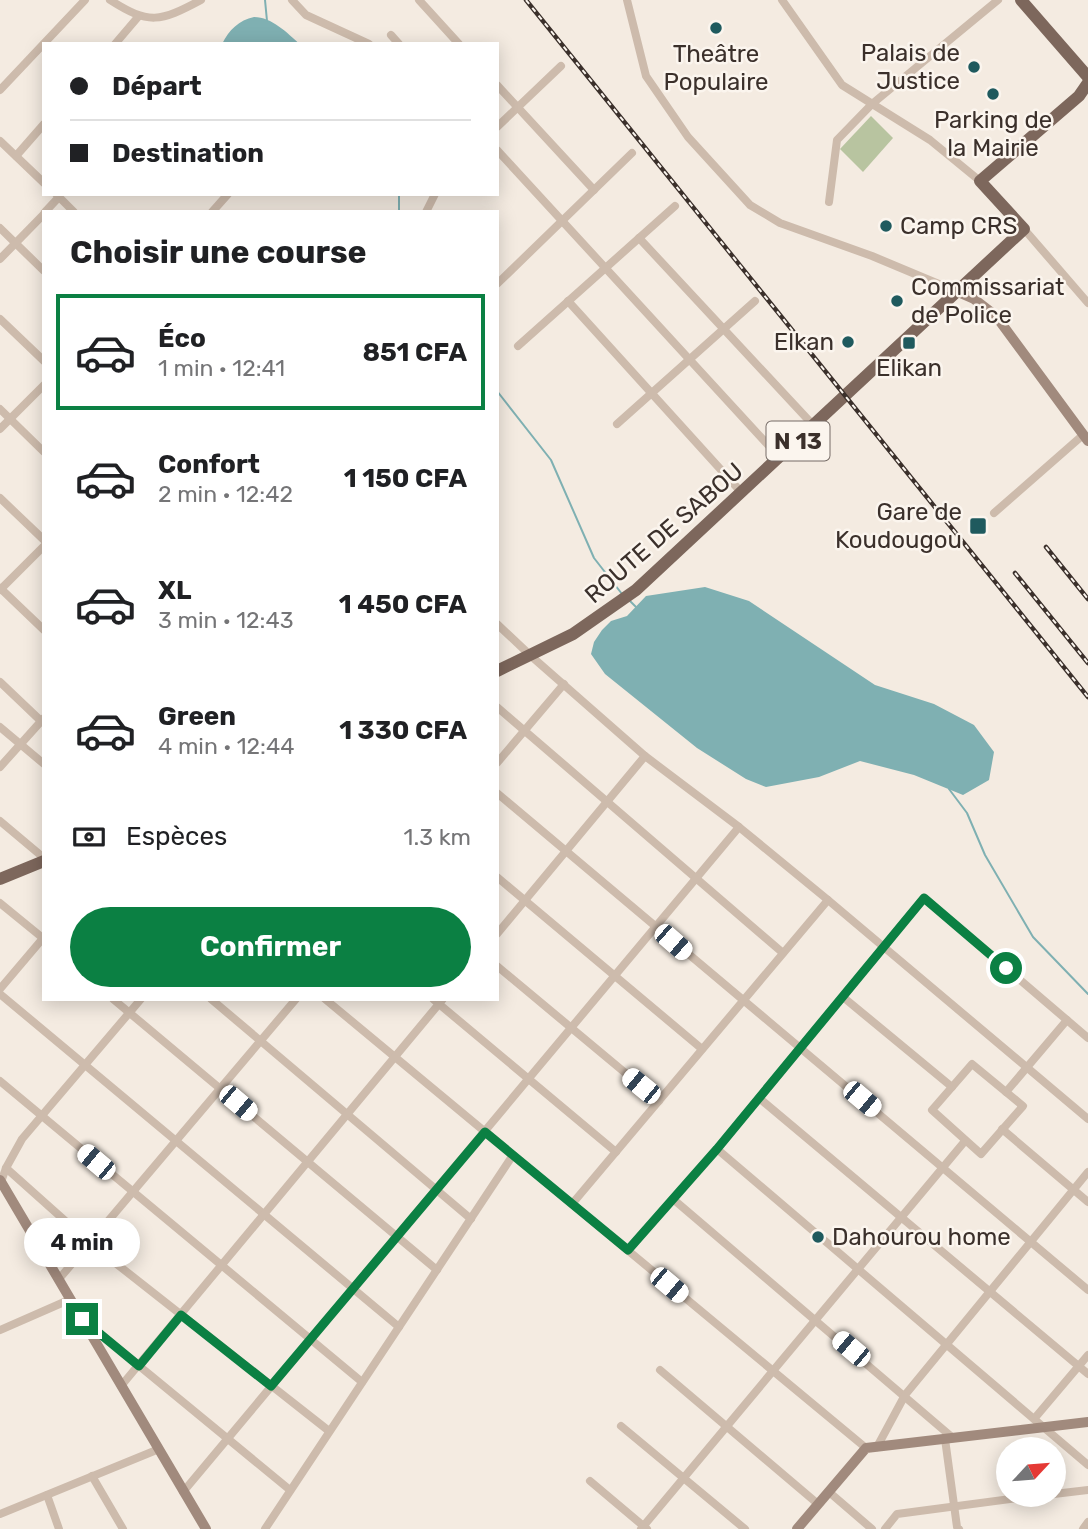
<!DOCTYPE html>
<html lang="fr">
<meta charset="utf-8">
<style>
:root{--surface:#fff;--page:#f2f2f2;--text:#202124;--muted:#757577;--line:#e0e0e0;--accent:#0b8043}
body{margin:0;font-family:Rubik,sans-serif;background:var(--page);color:var(--text);height:100vh;display:flex;flex-direction:column;font-size:26px;white-space:nowrap}
*{box-sizing:border-box;margin:0}
p{font-size:23px;color:var(--muted)}
.icon{flex:none;width:38px;height:38px;fill:none;stroke:currentColor;stroke-width:2;stroke-linecap:round;stroke-linejoin:round}
.map{position:relative;flex:1;overflow:hidden}
.side{position:absolute;left:42px;top:210px;width:457px;height:791px;display:flex;flex-direction:column;background:var(--surface);border-radius:0px;box-shadow:0 4px 18px #0003}
.side>*{flex:none}
.banner{position:absolute;left:42px;top:42px;width:457px;height:154px;border-radius:0px;box-shadow:0 4px 18px #0003;display:grid;align-content:center;height:154px;padding:0 28px;background:var(--surface)}
.needle{width:46px;rotate:64deg}
.controls{position:absolute;left:996px;top:1437px;display:grid;gap:14px}
.controls a{display:grid;place-items:center;width:70px;height:70px;border-radius:50%;background:var(--surface);box-shadow:0 4px 18px #0003;font-size:35px}
.end{position:absolute;width:32px;height:32px;margin:-16px;border:9px solid #0b8043;background:#fff;box-shadow:0 0 0 4px #fff}
.from{border-radius:50%}
.bubble{position:absolute;height:49px;border-radius:24px;background:var(--surface);box-shadow:0 4px 18px #0003;font-size:23px;font-weight:700;line-height:49px;text-align:center}
.car{position:absolute;width:21px;height:42px;margin:-21px -10px;border-radius:9px;box-shadow:0 0 5px 2px #0007;background:linear-gradient(#fff 24%,#345 0 40%,#fff 0 76%,#345 0 86%,#fff 0)}
.banner b{display:flex;align-items:center;gap:24px;height:66px;font-size:26px}
.banner b+b{border-top:2px solid var(--line)}
.banner i{width:18px;height:18px;background:var(--text)}
ul{padding:0;list-style:none}
li{display:flex;align-items:center;gap:21px;height:116px;margin:0 14px 10px;padding:0 14px;border:4px solid transparent;border-radius:0px}
li div{flex:1}
li b{display:block;font-size:26px}
li em{font-style:normal;font-weight:700}
li.current{border-color:var(--accent)}
li>.icon{width:63px;height:63px;stroke-width:1.5}
h2{padding:0 28px;font-size:32px;line-height:84px}
.pay{display:flex;align-items:center;gap:18px;height:77px;padding:0 28px;font-size:26px}
.pay p{margin-inline-start:auto}
.cta{display:flex;gap:14px;margin-top:auto;padding:14px 28px}
.cta a{flex:1;height:80px;border-radius:42px;background:var(--accent);color:#fff;font-size:28px;font-weight:700;line-height:80px;text-align:center}
.map>svg:first-child{display:block}
.green{fill:#b8c4a0}
.water{fill:#7fb0b2}
.lines{fill:none;stroke-linecap:round;stroke-linejoin:round}
.stream{stroke:#7fb0b2;stroke-width:2}
.street{stroke:#cdbbac;stroke-width:8}
.secondary{stroke:#a18a7d;stroke-width:10}
.primary{stroke:#7d675c;stroke-width:12}
.rail-casing{stroke:#3b302b;stroke-width:4.5}
.rail{stroke:#fbf5ee;stroke-width:2;stroke-dasharray:5;stroke-linecap:butt}
.route{stroke:#0b8043;stroke-width:9}
.poi-dot{fill:#1f5a5e;stroke:#fbf5ee;stroke-width:2.5}
.labels{text-anchor:middle;stroke-width:5;stroke-linejoin:round;paint-order:stroke}
.shield{fill:#fbf5ee;stroke:#756b66;stroke-width:2}
.shield-label{font-size:23px;font-weight:bold;fill:#3b302b}
.poi-label{font-size:24px;fill:#3b302b;stroke:#fbf5ee;text-anchor:end}
.street-label{font-size:24px;fill:#3b302b;stroke:#fbf5ee}
</style>
<div class="map">
<svg width="1088" height="1529" viewBox="0 0 1088 1529">
<rect width="100%" height="100%" fill="#f4ebe1"/>
<polygon class="green" points="871,116 893,138 863,172 840,149"/>
<g class="water">
<path d="M254 17C272 17 287 33 300 44H222C229 30 239 20 254 17Z"/>
<polygon points="705,587 749,601 875,685 934,704 974,725 994,752 989,780 963,795 914,775 860,761 819,777 766,787 746,779 697,748 605,674 591,654 594,642 602,630 611,621 627,616 646,596"/>
</g>
<g class="lines">
<g class="stream">
<polyline points="265,0 267,21"/>
<polyline points="399,194 399,212"/>
<polyline points="497,391 551,460 594,558 622,594"/>
<polyline points="629,600 636,607"/>
<polyline points="949,789 967,813 985,855 1033,937 1088,994"/>
</g>
<g class="street">
<path d="M110 0C149 25 160 22 201 0"/>
<polyline points="292,0 306,15 369,44"/>
<polyline points="419,0 459,44"/>
<polyline points="627,0 646,76 688,137 750,205 780,223 872,256 958,292"/>
<polyline points="782,0 842,85 930,140 980,181"/>
<polyline points="391,35 399,44"/>
<polyline points="115,44 138,17"/>
<polyline points="497,85 594,190"/>
<polyline points="0,90 85,0"/>
<polyline points="497,127 561,66"/>
<polyline points="0,141 44,183"/>
<polyline points="497,150 780,458"/>
<polyline points="16,156 44,124"/>
<polyline points="56,194 74,212"/>
<polyline points="829,202 837,140 872,104 998,0"/>
<polyline points="45,212 59,197"/>
<polyline points="212,212 228,194"/>
<polyline points="426,212 435,194"/>
<polyline points="0,228 44,271"/>
<polyline points="1024,229 1088,303"/>
<polyline points="639,238 814,426"/>
<polyline points="0,259 44,214"/>
<polyline points="497,284 632,153"/>
<polyline points="568,301 742,493"/>
<polyline points="0,319 44,361"/>
<polyline points="518,346 675,206"/>
<polyline points="0,409 44,452"/>
<polyline points="617,424 755,301"/>
<polyline points="0,429 44,385"/>
<polyline points="0,498 44,540"/>
<polyline points="994,513 1083,435"/>
<polyline points="0,588 44,630"/>
<polyline points="0,590 44,546"/>
<polyline points="497,624 531,656 645,756 739,827 828,900 1088,1119"/>
<polyline points="0,682 41,721"/>
<polyline points="497,707 783,953"/>
<polyline points="0,727 44,764"/>
<polyline points="497,763 564,684"/>
<polyline points="0,767 44,718"/>
<polyline points="497,793 1088,1290"/>
<polyline points="0,821 44,858"/>
<polyline points="497,877 702,1049"/>
<polyline points="0,903 44,939"/>
<polyline points="497,934 645,756"/>
<polyline points="497,966 659,1101"/>
<polyline points="0,989 44,937"/>
<polyline points="0,994 399,1327"/>
<polyline points="843,997 952,1087"/>
<polyline points="113,999 437,1270"/>
<polyline points="211,999 471,1219"/>
<polyline points="325,999 866,1448"/>
<polyline points="433,999 616,1152"/>
<polygon points="972,1064 1023,1106 981,1154 932,1110"/>
<polyline points="0,1081 362,1382"/>
<polyline points="1006,1092 1067,1020"/>
<polyline points="759,1098 1088,1374"/>
<polyline points="1002,1129 1088,1202"/>
<polyline points="717,1149 1088,1465"/>
<polyline points="6,1168 90,1243 329,1431"/>
<polyline points="1,1182 6,1168 22,1139 141,999"/>
<polyline points="673,1199 953,1438"/>
<polyline points="572,1204 828,900"/>
<polyline points="628,1250 717,1149 924,898 1088,1038"/>
<polyline points="59,1279 296,999"/>
<polyline points="87,1323 290,1490"/>
<polyline points="0,1330 71,1299"/>
<polyline points="660,1370 818,1504"/>
<polyline points="121,1386 443,999"/>
<polyline points="1034,1419 1088,1355"/>
<polyline points="621,1426 745,1529"/>
<polyline points="945,1439 957,1527 959,1529"/>
<polyline points="877,1447 905,1395 1088,1172"/>
<polyline points="92,1476 123,1529"/>
<polyline points="590,1481 647,1529"/>
<polyline points="183,1492 739,827"/>
<polyline points="829,1492 872,1529"/>
<polyline points="1054,1494 1088,1490"/>
<polyline points="47,1495 59,1529"/>
<polyline points="0,1514 159,1449"/>
<polyline points="265,1529 513,1155"/>
<polyline points="641,1529 965,1141"/>
<polyline points="885,1529 897,1514 1049,1494"/>
<polyline points="1083,1529 1088,1522"/>
</g>
<g class="secondary">
<polyline points="958,292 974,299 996,316 1088,441"/>
<polyline points="0,1180 206,1529"/>
<polyline points="797,1529 866,1448 1088,1422"/>
</g>
<g class="primary">
<polyline points="1021,0 1088,77"/>
<polyline points="497,671 573,634 636,590 1024,229 980,181 1079,96 1088,83"/>
<polyline points="0,879 44,861"/>
</g>
<defs>
<g id="rail">
<polyline points="526,0 1088,697"/>
<polyline points="1046,547 1088,599"/>
<polyline points="1015,573 1088,663"/>
</g>
</defs>
<use href="#rail" class="rail-casing"/>
<use href="#rail" class="rail"/>
</g>
<g class="lines">
<polyline class="route" points="82,1319 139,1366 181,1315 271,1386 485,1132 628,1250 717,1149 924,898 1006,968"/>
</g>
<g class="poi-dot">
<circle cx="716" cy="28" r="7"/>
<circle cx="974" cy="67" r="7"/>
<circle cx="993" cy="94" r="7"/>
<circle cx="886" cy="226" r="7"/>
<circle cx="897" cy="301" r="7"/>
<circle cx="848" cy="342" r="7"/>
<rect x="902" y="336" width="14" height="14" rx="3.5"/>
<rect x="969" y="517" width="18" height="18" rx="3.5"/>
<circle cx="818" cy="1237" r="7"/>
</g>
<g class="labels">
<rect class="shield" x="766.5" y="421.5" width="63" height="39" rx="5"/>
<g class="shield-label">
<text x="798" y="449">N 13</text>
</g>
<g class="poi-label">
<text x="960" y="61">Palais de<tspan x="960" dy="28">Justice</tspan></text>
<text x="716" y="62" text-anchor="middle">Theâtre<tspan x="716" dy="28">Populaire</tspan></text>
<text x="993" y="128" text-anchor="middle">Parking de<tspan x="993" dy="28">la Mairie</tspan></text>
<text x="900" y="234" text-anchor="start">Camp CRS</text>
<text x="911" y="295" text-anchor="start">Commissariat<tspan x="911" dy="28">de Police</tspan></text>
<text x="834" y="350">Elkan</text>
<text x="909" y="376" text-anchor="middle">Elikan</text>
<text x="962" y="520">Gare de<tspan x="962" dy="28">Koudougou</tspan></text>
<text x="832" y="1245" text-anchor="start">Dahourou home</text>
</g>
<g class="street-label">
<text transform="translate(664 533) rotate(-41)" y="8">ROUTE DE SABOU</text>
</g>
</g>
</svg>
<div class="controls">
<a><svg class="needle" viewBox="-14 -14 28 28"><path d="M0-13l5 13h-10z" fill="#e53935"/><path d="M0 13l5-13h-10z" fill="#757577"/></svg></a>
</div>
<i class="end from" style="left:1006px;top:968px"></i>
<i class="end" style="left:82px;top:1319px"></i>
<div class="bubble" style="left:24px;top:1218px;width:116px">4 min</div>
<i class="car" style="left:673px;top:942px;rotate:131deg"></i>
<i class="car" style="left:641px;top:1086px;rotate:309deg"></i>
<i class="car" style="left:862px;top:1099px;rotate:130deg"></i>
<i class="car" style="left:238px;top:1103px;rotate:130deg"></i>
<i class="car" style="left:96px;top:1162px;rotate:310deg"></i>
<i class="car" style="left:669px;top:1285px;rotate:130deg"></i>
<i class="car" style="left:851px;top:1349px;rotate:310deg"></i>
<div class="banner">
<b><i class="from"></i>Départ</b>
<b><i></i>Destination</b>
</div>
<section class="side">
<h2>Choisir une course</h2>
<ul>
<li class="current"><svg class="icon" aria-label="car" viewBox="0 0 24 24"><path d="M5 17H2v-5l4-1 3-4h7l3 4 3 1v5h-3M9 17h6M6 11h13"/><circle cx="7" cy="17" r="2"/><circle cx="17" cy="17" r="2"/></svg><div><b>Éco</b><p>1 min · 12:41</p></div><em>851 CFA</em></li>
<li><svg class="icon" aria-label="car" viewBox="0 0 24 24"><path d="M5 17H2v-5l4-1 3-4h7l3 4 3 1v5h-3M9 17h6M6 11h13"/><circle cx="7" cy="17" r="2"/><circle cx="17" cy="17" r="2"/></svg><div><b>Confort</b><p>2 min · 12:42</p></div><em>1 150 CFA</em></li>
<li><svg class="icon" aria-label="car" viewBox="0 0 24 24"><path d="M5 17H2v-5l4-1 3-4h7l3 4 3 1v5h-3M9 17h6M6 11h13"/><circle cx="7" cy="17" r="2"/><circle cx="17" cy="17" r="2"/></svg><div><b>XL</b><p>3 min · 12:43</p></div><em>1 450 CFA</em></li>
<li><svg class="icon" aria-label="car" viewBox="0 0 24 24"><path d="M5 17H2v-5l4-1 3-4h7l3 4 3 1v5h-3M9 17h6M6 11h13"/><circle cx="7" cy="17" r="2"/><circle cx="17" cy="17" r="2"/></svg><div><b>Green</b><p>4 min · 12:44</p></div><em>1 330 CFA</em></li>
</ul>
<div class="pay"><svg class="icon" aria-label="cash" viewBox="0 0 24 24"><path d="M3 7h18v10H3z"/><circle cx="12" cy="12" r="2"/></svg>Espèces<p>1.3 km</p></div>
<div class="cta"><a>Confirmer</a></div>
</section>
</div>
